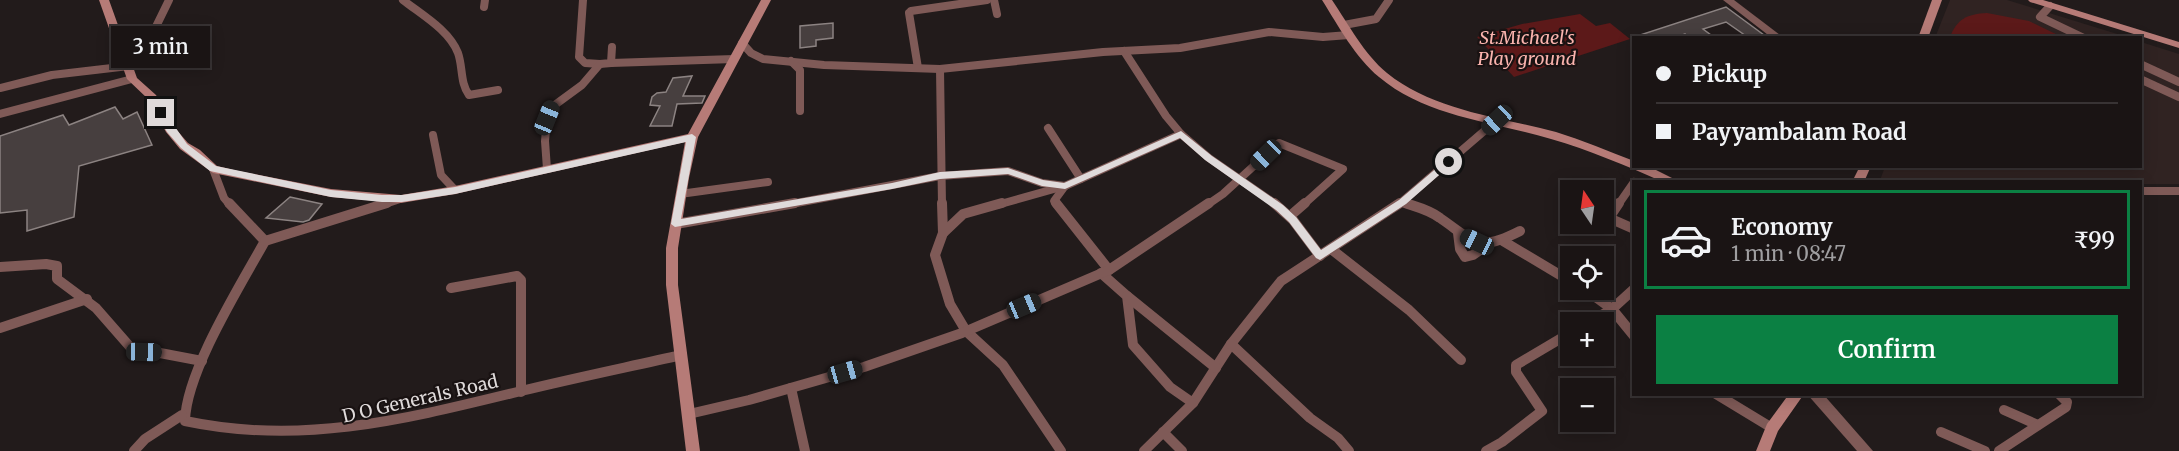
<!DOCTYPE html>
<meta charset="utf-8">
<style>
:root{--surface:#1a1414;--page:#272122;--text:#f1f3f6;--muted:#9f9ea0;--line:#383334;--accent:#0b8043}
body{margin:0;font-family:Merriweather,serif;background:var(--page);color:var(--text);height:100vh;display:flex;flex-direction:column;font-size:22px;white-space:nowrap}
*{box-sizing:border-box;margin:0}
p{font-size:20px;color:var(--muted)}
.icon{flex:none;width:33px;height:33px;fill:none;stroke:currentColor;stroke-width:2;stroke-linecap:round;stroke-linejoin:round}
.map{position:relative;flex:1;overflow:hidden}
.sheet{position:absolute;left:1632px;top:180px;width:510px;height:216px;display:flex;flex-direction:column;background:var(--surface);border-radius:0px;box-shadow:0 3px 15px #0003,0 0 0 2px var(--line)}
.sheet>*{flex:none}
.banner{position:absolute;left:1632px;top:36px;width:510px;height:132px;border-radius:0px;box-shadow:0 3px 15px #0003,0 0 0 2px var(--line);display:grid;align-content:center;height:132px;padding:0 24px;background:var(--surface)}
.needle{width:39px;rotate:347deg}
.controls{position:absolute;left:1560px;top:180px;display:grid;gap:12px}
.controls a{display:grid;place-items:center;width:54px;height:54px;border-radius:0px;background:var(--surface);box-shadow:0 3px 15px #0003,0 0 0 2px var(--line);font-size:30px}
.end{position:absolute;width:27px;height:27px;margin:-14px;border:8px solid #dfdada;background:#111;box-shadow:0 0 0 3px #111}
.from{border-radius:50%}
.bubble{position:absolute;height:42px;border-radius:0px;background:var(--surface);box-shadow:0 3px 15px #0003,0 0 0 2px var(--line);font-size:20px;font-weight:600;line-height:42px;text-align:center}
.car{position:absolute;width:18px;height:36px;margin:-18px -9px;border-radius:8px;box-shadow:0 0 4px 2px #0007;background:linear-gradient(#222 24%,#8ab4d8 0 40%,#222 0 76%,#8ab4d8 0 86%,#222 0)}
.banner b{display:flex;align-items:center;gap:21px;height:57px;font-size:22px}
.banner b+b{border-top:2px solid var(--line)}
.banner i{width:15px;height:15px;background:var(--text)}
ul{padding:10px 0 0;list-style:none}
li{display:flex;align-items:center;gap:18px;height:99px;margin:0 12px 9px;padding:0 12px;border:3px solid transparent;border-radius:0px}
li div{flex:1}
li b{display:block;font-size:22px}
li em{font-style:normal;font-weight:600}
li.on{border-color:var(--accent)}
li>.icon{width:54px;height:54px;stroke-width:1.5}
.primary-button{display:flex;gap:12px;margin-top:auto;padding:12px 24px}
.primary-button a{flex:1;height:69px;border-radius:0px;background:var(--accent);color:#fff;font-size:24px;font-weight:600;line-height:69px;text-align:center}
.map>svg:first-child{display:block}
.built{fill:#302322}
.green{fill:#5c1919}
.building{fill:#473f3f;stroke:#8c8382;stroke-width:1.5}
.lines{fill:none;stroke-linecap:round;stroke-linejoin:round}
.minor-far1{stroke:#7f5a57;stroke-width:8}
.minor{stroke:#7f5a57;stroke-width:10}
.tertiary{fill:#7f5a57;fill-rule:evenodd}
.secondary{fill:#b67b77;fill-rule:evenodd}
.route{fill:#dfdada}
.labels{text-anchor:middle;stroke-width:4.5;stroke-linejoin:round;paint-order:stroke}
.park-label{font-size:18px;font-style:italic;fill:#fbb4ae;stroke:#191212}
.street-label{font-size:18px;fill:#dfdada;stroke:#191212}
</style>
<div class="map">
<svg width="2179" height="451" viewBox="0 0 2179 451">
<rect width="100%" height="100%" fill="#221b1b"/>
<g class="built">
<polygon points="1950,0 2007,0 2127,37 1935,38"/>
<polygon points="2141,42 2179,54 2179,184 2141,184 2140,182 1880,180 1885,167 2140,166"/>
</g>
<g class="green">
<path d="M1987 13 2029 21 2062 37H1950C1957 19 1967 14 1987 13Z"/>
<polygon points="1580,14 1596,26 1610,23 1630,39 1514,77 1477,37 1522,24"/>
</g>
<g class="building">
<polygon points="1726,7 1768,38 1749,38 1726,22 1703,29 1715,38 1689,38 1685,34 1675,38 1637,38 1637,36"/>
<polygon points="833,23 833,38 816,40 816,46 800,48 800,26"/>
<polygon points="692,76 683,96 705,96 702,103 677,104 672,126 650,126 660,106 650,105 652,97 657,93 666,92 673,78"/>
<polygon points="115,107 123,119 137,112 152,145 79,166 74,217 27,231 27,210 0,213 0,136 63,115 69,125"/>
<polygon points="290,197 322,204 309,220 303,222 266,218"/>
</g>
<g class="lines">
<g class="minor-far1">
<path d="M403 0C422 15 449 30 458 53 463 67 460 83 469 95L498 90"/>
<polyline points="583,0 579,57 585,63 600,64"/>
<polyline points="994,0 997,14"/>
<polyline points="2050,6 2040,17 2084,38"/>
<polyline points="484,7 485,0"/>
<polyline points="911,11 987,0"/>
<polyline points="909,13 918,68"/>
<polyline points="1344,25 1376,19 1389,0"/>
<polyline points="742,43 751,53 763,59 824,65 940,69 1103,52 1180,48 1269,32 1323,37 1349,35"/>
<polyline points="791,61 800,70 800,111"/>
<polyline points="611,63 734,59"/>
<polyline points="128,64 148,43 169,0"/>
<polyline points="2140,64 2179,82"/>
<polyline points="940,69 942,205"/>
<polyline points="2140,79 2179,97"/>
<polyline points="0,88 52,75 129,66"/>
<polyline points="0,114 132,79"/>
<polyline points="1048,128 1081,179"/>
<polyline points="1181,134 1209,158 1277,205"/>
<polyline points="433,135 441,175 455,190"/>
<polyline points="213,169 224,198 230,205"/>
<polyline points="547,169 545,141 547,119 552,107 582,85 600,64 611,63 612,47"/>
<polyline points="680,194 768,182"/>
<polyline points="1402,202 1410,205"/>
<polyline points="382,205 400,199"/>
<polyline points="786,205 940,176 1008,171 1042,183 1065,186"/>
<polyline points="997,205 1061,187"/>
<polyline points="1057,205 1054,201 1065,186 1181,134 1166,116 1124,51"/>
<polyline points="1207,205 1223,194 1279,143 1343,169 1303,205"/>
<polyline points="1398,205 1497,120"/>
<polyline points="1618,205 1634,182"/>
</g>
<g class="minor">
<polyline points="229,203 265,241"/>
<polyline points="942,203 943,233 935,255 950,304 966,331 1003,365 1061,451"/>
<polyline points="1056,203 1109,270"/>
<polyline points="1274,203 1293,220 1320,256"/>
<path d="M1405 203C1417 207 1430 210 1440 218 1475 242 1477 253 1520 231"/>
<polyline points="1290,216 1305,203"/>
<polyline points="1609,218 1619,203"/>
<polyline points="1605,220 1609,218 1634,229"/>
<polyline points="676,224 795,203"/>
<polyline points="943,233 963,214 1002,203"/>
<polyline points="1458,233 1460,249 1465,257 1473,255 1487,245"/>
<path d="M265 241C240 286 186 372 185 421 303 446 406 419 521 391 574 378 628 367 681 355"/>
<polyline points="265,241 387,203"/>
<polyline points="1503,241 1570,281"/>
<polyline points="1331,249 1409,310 1461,360"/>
<polyline points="0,267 46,264 57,266 57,279 96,308 131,348 144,353 160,353 202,361"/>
<polyline points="1101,273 1127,296 1133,345 1170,387 1193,403 1231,344 1281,281 1400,203"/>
<polyline points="451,288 517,276 521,280 521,392"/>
<polyline points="1586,290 1612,309 1634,336"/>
<polyline points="1127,296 1216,368"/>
<polyline points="1589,322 1612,309 1634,289"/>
<polyline points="0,328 87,299"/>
<polyline points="1231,344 1310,418 1338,438 1349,451"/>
<polyline points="791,388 805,451"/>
<polyline points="1716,394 1772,428"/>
<polyline points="2004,410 2038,425"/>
<polyline points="689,414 749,400 864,367 962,333 1109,270 1209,203"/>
<polyline points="1163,432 1182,451"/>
<polyline points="1941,432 1985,451"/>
<polyline points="134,451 145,439 182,415"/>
<polyline points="1144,451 1193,403"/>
<polyline points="1486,451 1502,442 1542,411 1516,372 1516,365 1570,333"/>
<polyline points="1999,451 2066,407 2067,402 2059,394"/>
</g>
<g class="tertiary">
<polygon points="1723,0 1734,0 1784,38 1772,38"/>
<rect x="2140" y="187" width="39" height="8"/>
<polygon points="1807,394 1823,394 1873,451 1857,451"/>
</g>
<g class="secondary">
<polygon points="99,0 109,0 137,78 156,95 174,127 188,143 200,150 217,166 238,171 331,189 401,195 455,186 688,134 761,0 771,0 698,137 689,178 678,248 678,285 700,451 686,451 666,285 666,248 685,142 455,194 401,203 331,197 213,173 180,149 166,132 148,99 127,79"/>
<path d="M1322 0H1332C1349 25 1364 54 1387 73 1434 111 1500 117 1556 132 1582 140 1608 151 1634 161V166H1648L1680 182H1663C1627 166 1589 150 1551 139 1495 122 1426 117 1379 77 1355 57 1339 27 1322 0Z"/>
<polygon points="1932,0 1942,0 1928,38 1918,38"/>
<polygon points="2028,0 2043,0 2179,42 2179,48 2030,2"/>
<polygon points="1860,166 1871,166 1864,182 1852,182"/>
<polygon points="1789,394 1804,394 1778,431 1770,451 1756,451 1767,424"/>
</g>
</g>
<polygon class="route" points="158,111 164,111 187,144 216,166 331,190 382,195 402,195 455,187 692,134 696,137 681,219 892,183 940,172 1008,168 1043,180 1064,183 1181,131 1212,156 1283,205 1296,217 1321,250 1399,200 1446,160 1454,162 1406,204 1320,260 1316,258 1289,222 1276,210 1205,160 1180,138 1065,189 1042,186 1008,174 940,179 892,189 675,227 671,224 686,142 455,194 402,202 382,202 331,197 210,171 181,148 167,132 156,113"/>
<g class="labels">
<g class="park-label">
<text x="1527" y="44">St.Michael's<tspan x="1527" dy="21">Play ground</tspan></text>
</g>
<g class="street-label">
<text transform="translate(420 399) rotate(-13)" y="6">D O Generals Road</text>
</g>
</g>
</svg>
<div class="controls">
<a><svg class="needle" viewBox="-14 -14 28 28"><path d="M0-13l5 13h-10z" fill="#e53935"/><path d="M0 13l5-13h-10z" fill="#9f9ea0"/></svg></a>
<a><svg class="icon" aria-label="locate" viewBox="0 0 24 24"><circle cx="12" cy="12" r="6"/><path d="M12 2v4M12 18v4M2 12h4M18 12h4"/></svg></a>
<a>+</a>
<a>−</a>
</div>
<i class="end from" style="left:1449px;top:162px"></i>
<i class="end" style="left:161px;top:113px"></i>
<div class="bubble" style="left:111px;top:26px;width:99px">3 min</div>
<i class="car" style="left:547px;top:118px;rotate:22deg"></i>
<i class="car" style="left:1497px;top:120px;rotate:227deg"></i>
<i class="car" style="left:1266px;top:155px;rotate:226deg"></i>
<i class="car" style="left:1477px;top:242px;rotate:295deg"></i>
<i class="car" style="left:1024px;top:306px;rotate:67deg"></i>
<i class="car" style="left:144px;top:352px;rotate:91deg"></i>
<i class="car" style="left:845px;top:372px;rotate:74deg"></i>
<div class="banner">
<b><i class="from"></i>Pickup</b>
<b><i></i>Payyambalam Road</b>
</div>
<section class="sheet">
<ul>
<li class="on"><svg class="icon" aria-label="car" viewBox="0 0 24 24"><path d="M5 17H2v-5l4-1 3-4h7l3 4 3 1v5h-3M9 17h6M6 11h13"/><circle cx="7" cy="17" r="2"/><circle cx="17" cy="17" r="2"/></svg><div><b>Economy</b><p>1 min · 08:47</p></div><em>₹99</em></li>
</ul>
<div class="primary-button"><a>Confirm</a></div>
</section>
</div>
